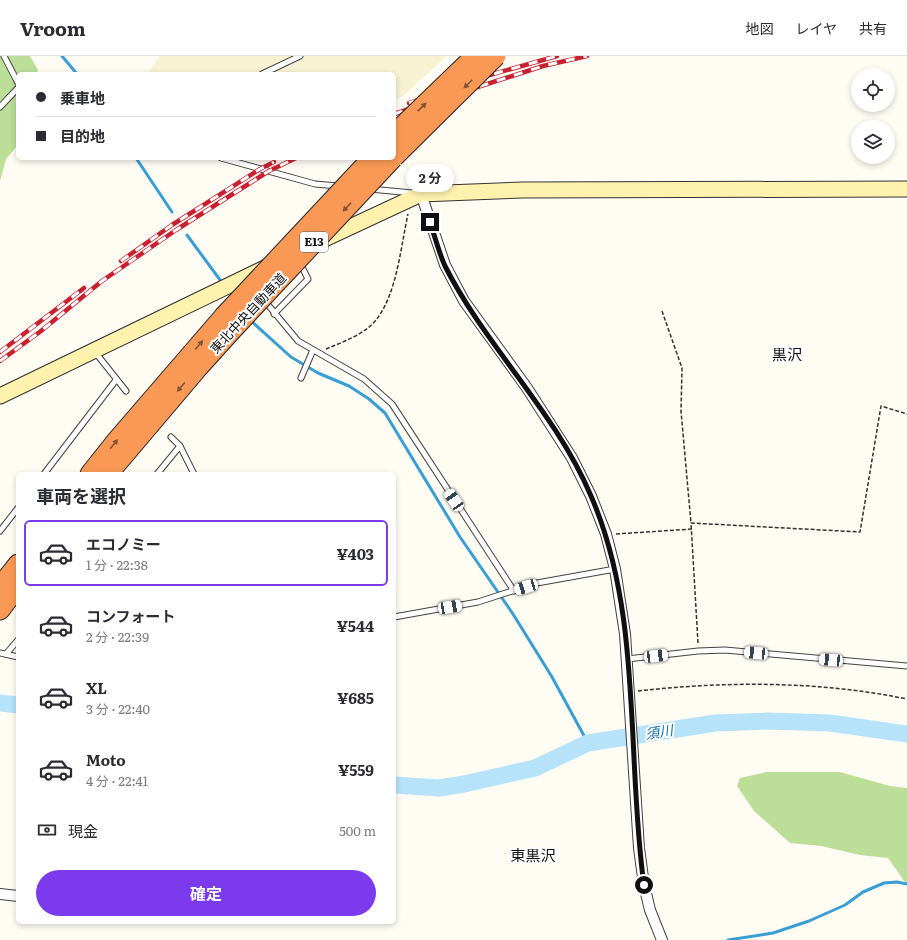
<!DOCTYPE html>
<html lang="ja">
<meta charset="utf-8">
<style>
:root{--surface:#fff;--page:#f7f7f7;--text:#2b2b33;--muted:#7c7c81;--line:#e1e1e2;--accent:#7c3aed}
body{margin:0;font-family:Literata,"Noto Sans JP",serif;background:var(--page);color:var(--text);height:100vh;display:flex;flex-direction:column;font-size:15px;white-space:nowrap}
*{box-sizing:border-box;margin:0}
p{font-size:13px;color:var(--muted)}
.icon{flex:none;width:22px;height:22px;fill:none;stroke:currentColor;stroke-width:2;stroke-linecap:round;stroke-linejoin:round}
.map{position:relative;flex:1;overflow:hidden}
.side{position:absolute;left:16px;top:416px;width:380px;height:452px;display:flex;flex-direction:column;background:var(--surface);border-radius:6px;box-shadow:0 2px 6px #0003}
.side>*{flex:none}
.banner{position:absolute;left:16px;top:16px;width:380px;height:88px;border-radius:6px;box-shadow:0 2px 6px #0003;display:grid;align-content:center;height:88px;padding:0 20px;background:var(--surface)}
.fabs{position:absolute;left:851px;top:12px;display:grid;gap:8px}
.fabs a{display:grid;place-items:center;width:44px;height:44px;border-radius:50%;background:var(--surface);box-shadow:0 2px 6px #0003;font-size:20px}
.end{position:absolute;width:18px;height:18px;margin:-9px;border:5px solid #101010;background:#fff;box-shadow:0 0 0 2px #fff}
.from{border-radius:50%}
.bubble{position:absolute;height:28px;border-radius:14px;background:var(--surface);box-shadow:0 2px 6px #0003;font-size:13px;font-weight:700;line-height:28px;text-align:center}
.car{position:absolute;width:12px;height:24px;margin:-12px -6px;border-radius:5px;box-shadow:0 0 3px 1px #0007;background:linear-gradient(#fff 24%,#345 0 40%,#fff 0 76%,#345 0 86%,#fff 0)}
.banner b{display:flex;align-items:center;gap:14px;height:38px;font-size:15px}
.banner b+b{border-top:1px solid var(--line)}
.banner i{width:10px;height:10px;background:var(--text)}
ul{padding:0;list-style:none}
li{display:flex;align-items:center;gap:12px;height:66px;margin:0 8px 6px;padding:0 12px;border:2px solid transparent;border-radius:6px}
li div{flex:1}
li b{display:block;font-size:15px}
li em{font-style:normal;font-weight:700}
li.active{border-color:var(--accent)}
li>.icon{width:36px;height:36px;stroke-width:1.5}
h2{padding:0 20px;font-size:18px;line-height:48px}
.pay{display:flex;align-items:center;gap:10px;height:44px;padding:0 20px;font-size:15px}
.pay p{margin-inline-start:auto}
.button{display:flex;gap:8px;margin-top:auto;padding:8px 20px}
.button a{flex:1;height:46px;border-radius:24px;background:var(--accent);color:#fff;font-size:16px;font-weight:700;line-height:46px;text-align:center}
header{display:flex;align-items:center;gap:24px;box-sizing:border-box;height:56px;padding:0 20px;background:var(--surface);border-bottom:1px solid var(--line)}
header strong{font-size:19px}
nav{display:flex;gap:22px;margin-inline-start:auto;font-size:14px}
.map>svg:first-child{display:block}
.farmland{fill:#f7f2d2}
.forest{fill:#bbde99}
.lines{fill:none;stroke-linecap:round;stroke-linejoin:round}
.stream{stroke:#399ed4;stroke-width:3}
.river{stroke:#b6e3f9;stroke-width:17}
.lane-casing{stroke:#434343;stroke-width:7}
.street-casing{stroke:#434343;stroke-width:12}
.secondary-casing{stroke:#323232;stroke-width:17}
.highway-casing{stroke:#212121;stroke-width:21}
.path{stroke:#323232;stroke-width:1.5;stroke-dasharray:4 2;stroke-linecap:butt}
.lane{stroke:#fff;stroke-width:5}
.street{stroke:#fff;stroke-width:10}
.secondary{stroke:#fff2af;stroke-width:15}
.highway{stroke:#fa9956;stroke-width:19}
.rail-casing{stroke:#c82031;stroke-width:4.5}
.rail{stroke:#fff;stroke-width:3;stroke-dasharray:9;stroke-linecap:butt}
.highway-bridge-casing{stroke:#212121;stroke-width:21;stroke-linecap:butt}
.highway-bridge{stroke:#fa9956;stroke-width:19}
.oneway{fill:#855433}
.route{stroke:#101010;stroke-width:5}
.labels{text-anchor:middle;stroke-width:4;stroke-linejoin:round;paint-order:stroke}
.shield{fill:#fff;stroke:#585858;stroke-width:1}
.shield-label{font-size:12px;font-weight:bold;fill:#101010}
.street-label{font-size:13px;fill:#101010;stroke:#fff}
.water-label{font-size:14px;font-style:italic;fill:#126faa;stroke:#fff}
.quarter-label{font-size:15px;fill:#101010;stroke:#fff}
</style>
<header>
<strong>Vroom</strong>
<nav><a>地図</a><a>レイヤ</a><a>共有</a></nav>
</header>
<div class="map">
<svg width="907" height="884" viewBox="0 0 907 884">
<rect width="100%" height="100%" fill="#fffcf4"/>
<polygon class="farmland" points="160,0 447,0 403,40 394,44 394,18 147,18"/>
<g class="forest">
<polygon points="0,0 30,0 38,14 37,18 18,18 18,89 6,103 0,125"/>
<polygon points="767,716 840,716 890,730 907,732 907,829 888,802 860,799 821,790 790,787 754,755 737,730 740,722"/>
</g>
<g class="lines">
<g class="stream">
<polyline points="62,0 77,18"/>
<polyline points="136,102 172,156"/>
<polyline points="187,179 223,228"/>
<polyline points="250,264 291,301 318,317 349,330 369,343 385,357 460,481 513,558 552,621 588,687"/>
<polyline points="728,884 773,877 809,865 845,849 863,836 884,827 897,826 907,828"/>
</g>
<g class="river">
<polyline points="0,647 18,649"/>
<polyline points="394,729 439,732 464,728 535,712 588,687 715,667 768,665 830,667 907,678"/>
</g>
<defs>
<g id="lane">
<polyline points="4,0 18,27"/>
<polyline points="262,18 300,0"/>
<polyline points="0,51 18,32"/>
<polyline points="221,102 315,128 338,130"/>
<polyline points="370,133 412,137"/>
<polyline points="264,244 298,285 364,323 392,348 514,535"/>
<polyline points="274,258 308,223 300,207"/>
<polyline points="95,296 126,335"/>
<polyline points="301,322 313,294"/>
<polyline points="171,381 180,390 194,418"/>
<polyline points="44,418 116,324"/>
<polyline points="157,418 180,390"/>
<polyline points="0,475 18,452"/>
<polyline points="394,561 478,546 537,527 615,513"/>
<polyline points="0,597 18,601"/>
<polyline points="6,598 18,584"/>
<polyline points="627,603 698,595 725,594 907,610"/>
</g>
<g id="street">
<polyline points="421,138 445,209 464,245 527,332 572,402 591,440 606,478 615,513 625,578 639,792 644,829 650,854 662,884"/>
<polyline points="0,838 18,840"/>
</g>
<g id="secondary">
<polyline points="318,186 421,138 523,134 907,133"/>
<polyline points="0,340 267,211"/>
</g>
<g id="highway">
<polyline points="90,418 117,384 224,260"/>
<polyline points="108,418 197,313 235,271"/>
<polyline points="0,531 18,508"/>
<polyline points="0,554 18,530"/>
</g>
</defs>
<use href="#lane" class="lane-casing"/>
<use href="#street" class="street-casing"/>
<use href="#secondary" class="secondary-casing"/>
<use href="#highway" class="highway-casing"/>
<g class="path">
<polyline points="662,255 682,312 681,355 691,467"/>
<path d="M326 293C343 286 365 278 376 264 397 238 401 189 408 158"/>
<polyline points="616,478 692,473"/>
<polyline points="698,587 691,467 860,476 881,350 907,358"/>
<path d="M638 635C727 625 819 625 907 643"/>
</g>
<use href="#lane" class="lane"/>
<use href="#street" class="street"/>
<use href="#secondary" class="secondary"/>
<use href="#highway" class="highway"/>
<defs>
<g id="rail">
<polyline points="409,47 486,20 557,0"/>
<polyline points="394,58 543,10 587,0"/>
<polyline points="121,205 172,169 260,113 274,106"/>
<polyline points="0,296 84,232"/>
<polyline points="0,305 41,275 102,225 176,174 269,115 296,102"/>
</g>
</defs>
<use href="#rail" class="rail-casing"/>
<use href="#rail" class="rail"/>
<defs>
<g id="highway-bridge">
<polyline points="394,78 475,0"/>
<polyline points="394,101 496,0"/>
<polyline points="224,260 372,102"/>
<polyline points="235,271 393,102"/>
</g>
</defs>
<use href="#highway-bridge" class="highway-bridge-casing"/>
<use href="#highway-bridge" class="highway-bridge"/>
</g>
<defs><path id="oneway-solid" d="M-6-.8H1V-3.2L6.5 0L1 3.2V.8H-6Z"/></defs>
<g class="oneway">
<use href="#oneway-solid" transform="translate(468 28) rotate(135)"/>
<use href="#oneway-solid" transform="translate(422 51) rotate(-44)"/>
<use href="#oneway-solid" transform="translate(347 151) rotate(133)"/>
<use href="#oneway-solid" transform="translate(199 289) rotate(-49)"/>
<use href="#oneway-solid" transform="translate(181 331) rotate(130)"/>
<use href="#oneway-solid" transform="translate(114 388) rotate(-51)"/>
</g>
<g class="lines">
<path class="route" d="M430 166C435 181 439 197 445 210 486 291 555 355 591 440 643 559 626 702 644 829"/>
</g>
<g class="labels">
<rect class="shield" x="300" y="176" width="28" height="20" rx="3"/>
<g class="shield-label">
<text x="314" y="190">E13</text>
</g>
<g class="street-label">
<text transform="translate(248 257) rotate(-47)" y="5">東北中央自動車道</text>
</g>
<g class="water-label">
<text transform="translate(659 676) rotate(-9)" y="5">須川</text>
</g>
<g class="quarter-label">
<text x="787" y="304">黒沢</text>
<text x="533" y="805">東黒沢</text>
</g>
</g>
</svg>
<div class="fabs">
<a><svg class="icon" aria-label="locate" viewBox="0 0 24 24"><circle cx="12" cy="12" r="6"/><path d="M12 2v4M12 18v4M2 12h4M18 12h4"/></svg></a>
<a><svg class="icon" aria-label="layers" viewBox="0 0 24 24"><path d="M12 4l9 5-9 5-9-5zM3 14l9 5 9-5"/></svg></a>
</div>
<i class="end from" style="left:644px;top:829px"></i>
<i class="end" style="left:430px;top:166px"></i>
<div class="bubble" style="left:406px;top:108px;width:48px">2 分</div>
<i class="car" style="left:454px;top:444px;rotate:326deg"></i>
<i class="car" style="left:526px;top:531px;rotate:253deg"></i>
<i class="car" style="left:450px;top:551px;rotate:80deg"></i>
<i class="car" style="left:756px;top:597px;rotate:275deg"></i>
<i class="car" style="left:656px;top:600px;rotate:83deg"></i>
<i class="car" style="left:831px;top:604px;rotate:275deg"></i>
<div class="banner">
<b><i class="from"></i>乗車地</b>
<b><i></i>目的地</b>
</div>
<section class="side">
<h2>車両を選択</h2>
<ul>
<li class="active"><svg class="icon" aria-label="car" viewBox="0 0 24 24"><path d="M5 17H2v-5l4-1 3-4h7l3 4 3 1v5h-3M9 17h6M6 11h13"/><circle cx="7" cy="17" r="2"/><circle cx="17" cy="17" r="2"/></svg><div><b>エコノミー</b><p>1 分 · 22:38</p></div><em>¥403</em></li>
<li><svg class="icon" aria-label="car" viewBox="0 0 24 24"><path d="M5 17H2v-5l4-1 3-4h7l3 4 3 1v5h-3M9 17h6M6 11h13"/><circle cx="7" cy="17" r="2"/><circle cx="17" cy="17" r="2"/></svg><div><b>コンフォート</b><p>2 分 · 22:39</p></div><em>¥544</em></li>
<li><svg class="icon" aria-label="car" viewBox="0 0 24 24"><path d="M5 17H2v-5l4-1 3-4h7l3 4 3 1v5h-3M9 17h6M6 11h13"/><circle cx="7" cy="17" r="2"/><circle cx="17" cy="17" r="2"/></svg><div><b>XL</b><p>3 分 · 22:40</p></div><em>¥685</em></li>
<li><svg class="icon" aria-label="car" viewBox="0 0 24 24"><path d="M5 17H2v-5l4-1 3-4h7l3 4 3 1v5h-3M9 17h6M6 11h13"/><circle cx="7" cy="17" r="2"/><circle cx="17" cy="17" r="2"/></svg><div><b>Moto</b><p>4 分 · 22:41</p></div><em>¥559</em></li>
</ul>
<div class="pay"><svg class="icon" aria-label="cash" viewBox="0 0 24 24"><path d="M3 7h18v10H3z"/><circle cx="12" cy="12" r="2"/></svg>現金<p>500 m</p></div>
<div class="button"><a>確定</a></div>
</section>
</div>
